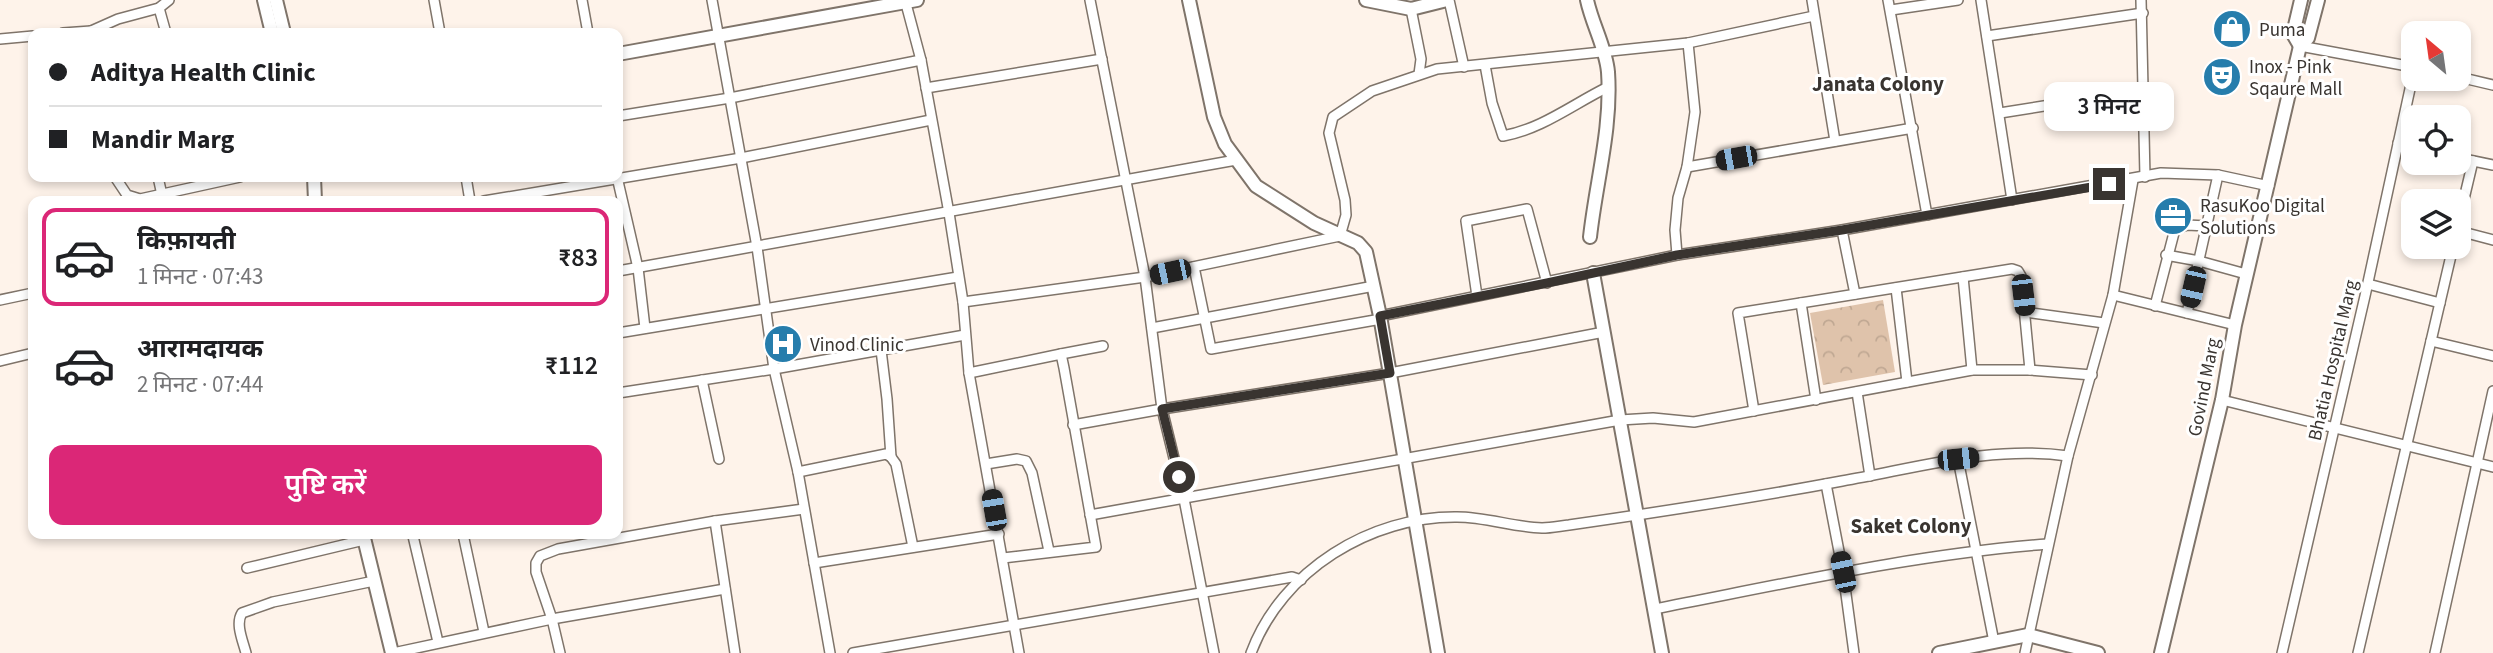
<!DOCTYPE html>
<html lang="hi">
<meta charset="utf-8">
<style>
:root{--surface:#fff;--page:#f2f2f2;--text:#202124;--muted:#757577;--line:#e0e0e0;--accent:#db2777}
body{margin:0;font-family:"Source Sans 3","Noto Sans Devanagari",sans-serif;background:var(--page);color:var(--text);height:100vh;display:flex;flex-direction:column;font-size:26px;white-space:nowrap}
*{box-sizing:border-box;margin:0}
p{font-size:23px;color:var(--muted)}
.icon{flex:none;width:38px;height:38px;fill:none;stroke:currentColor;stroke-width:2;stroke-linecap:round;stroke-linejoin:round}
.map{position:relative;flex:1;overflow:hidden}
.side{position:absolute;left:28px;top:196px;width:595px;height:343px;display:flex;flex-direction:column;background:var(--surface);border-radius:14px;box-shadow:0 4px 10px #0003}
.side>*{flex:none}
.top-card{position:absolute;left:28px;top:28px;width:595px;height:154px;border-radius:14px;box-shadow:0 4px 10px #0003;display:grid;align-content:center;height:154px;padding:0 21px;background:var(--surface)}
.needle{width:46px;rotate:331deg}
.fabs{position:absolute;left:2401px;top:21px;display:grid;gap:14px}
.fabs a{display:grid;place-items:center;width:70px;height:70px;border-radius:14px;background:var(--surface);box-shadow:0 4px 10px #0003;font-size:35px}
.end{position:absolute;width:32px;height:32px;margin:-16px;border:9px solid #393430;background:#fff;box-shadow:0 0 0 4px #fff}
.from{border-radius:50%}
.bubble{position:absolute;height:49px;border-radius:14px;background:var(--surface);box-shadow:0 4px 10px #0003;font-size:23px;font-weight:600;line-height:49px;text-align:center}
.car{position:absolute;width:21px;height:42px;margin:-21px -10px;border-radius:9px;box-shadow:0 0 5px 2px #0007;background:linear-gradient(#222 24%,#8ab4d8 0 40%,#222 0 76%,#8ab4d8 0 86%,#222 0)}
.top-card b{display:flex;align-items:center;gap:24px;height:66px;font-size:26px}
.top-card b+b{border-top:2px solid var(--line)}
.top-card i{width:18px;height:18px;background:var(--text)}
ul{padding:12px 0 0;list-style:none}
li{display:flex;align-items:center;gap:21px;height:98px;margin:0 14px 10px;padding:0 7px;border:4px solid transparent;border-radius:14px}
li div{flex:1}
li b{display:block;font-size:26px}
li em{font-style:normal;font-weight:600}
li.active{border-color:var(--accent)}
li>.icon{width:63px;height:63px;stroke-width:1.5}
.primary-button{display:flex;gap:14px;margin-top:auto;padding:14px 21px}
.primary-button a{flex:1;height:80px;border-radius:14px;background:var(--accent);color:#fff;font-size:28px;font-weight:600;line-height:80px;text-align:center}
.map>svg:first-child{display:block}
.park{fill:url(#park-crowns)}
.lines{fill:none;stroke-linecap:round;stroke-linejoin:round}
.street-casing{stroke:#7f746a;stroke-width:12}
.secondary-casing{stroke:#7f746a;stroke-width:16}
.street{stroke:#fff;stroke-width:9}
.secondary{stroke:#fff;stroke-width:12}
.route{stroke:#393430;stroke-width:9}
.labels{text-anchor:middle;stroke-width:6;stroke-linejoin:round;paint-order:stroke}
.poi-label{font-size:19px;fill:#393430;stroke:#fff;text-anchor:start}
.street-label{font-size:19px;fill:#393430;stroke:#fff}
.neighbourhood-label{font-size:21px;font-weight:bold;fill:#393430;stroke:#fff}
</style>
<div class="map">
<svg width="2493" height="653" viewBox="0 0 2493 653">
<defs>
<pattern id="park-crowns" width="20" height="18" patternUnits="userSpaceOnUse" patternTransform="scale(1.75)"><rect width="20" height="18" fill="#dfc3ab"/><path d="M2 6a3 3 0 1 1 6 0M12 15a3 3 0 1 1 6 0" fill="none" stroke="#c0a893"/></pattern>
</defs>
<rect width="100%" height="100%" fill="#fef3ea"/>
<polygon class="park" points="1883,300 1895,372 1823,385 1810,313"/>
<g class="lines">
<defs>
<g id="street">
<polyline points="434,0 440,33"/>
<polyline points="582,0 588,33"/>
<polyline points="712,0 757,247 774,369 798,472 830,653"/>
<polyline points="905,0 921,60 949,213 963,302 969,373 1019,653"/>
<polyline points="1090,0 1145,277 1162,409 1184,499 1214,653"/>
<polyline points="1449,0 1464,67"/>
<polyline points="1812,0 1835,141"/>
<polyline points="1888,0 1927,215"/>
<polyline points="1981,0 2012,200"/>
<polyline points="2141,0 2145,177"/>
<polyline points="159,8 166,33"/>
<polyline points="1411,9 1421,59 1419,74"/>
<polyline points="1891,10 1958,0"/>
<polyline points="91,31 118,19 159,8 169,0"/>
<polyline points="63,33 91,31 91,33"/>
<polyline points="1987,36 2143,13"/>
<polyline points="0,39 33,36"/>
<polyline points="2300,46 2413,67"/>
<path d="M1485 65 1492 103 1503 136C1542 129 1573 104 1608 87"/>
<polyline points="2459,77 2493,85"/>
<polyline points="926,88 1102,59"/>
<polyline points="2000,113 2144,90"/>
<polyline points="618,116 730,98 921,60"/>
<polyline points="2398,143 2413,147"/>
<polyline points="2459,158 2493,165"/>
<polyline points="1687,167 1913,128"/>
<polyline points="115,177 127,195 140,199 240,177"/>
<polyline points="158,177 162,195"/>
<polyline points="466,177 470,201"/>
<polyline points="617,177 638,268 645,328"/>
<polyline points="484,201 741,158 931,120"/>
<polyline points="2459,220 2473,161"/>
<polyline points="1842,230 1855,294"/>
<polyline points="2459,231 2493,240"/>
<polyline points="1677,255 1675,230 1678,198 1687,167 1695,112 1688,43"/>
<polyline points="2166,255 2199,261 2246,274"/>
<polyline points="1194,267 1211,349 1381,319"/>
<polyline points="618,271 1236,160"/>
<polyline points="1963,277 1972,370"/>
<polyline points="2368,284 2440,303"/>
<polyline points="1896,288 1907,382"/>
<polyline points="2113,295 2235,325"/>
<polyline points="1477,296 1466,221 1527,209 1547,283"/>
<polyline points="0,300 33,293"/>
<polyline points="963,302 1145,277 1340,236 1346,215 1345,200 1329,133 1333,117 1372,91 1437,69 1688,43 1814,16"/>
<polyline points="1801,303 1816,400"/>
<polyline points="2155,306 2175,229 2187,225 2207,226"/>
<polyline points="2025,312 2104,323"/>
<polyline points="2187,313 2218,175"/>
<polyline points="1380,316 1677,255 1842,230 2161,173 2218,175 2269,186"/>
<polyline points="1152,328 1374,286"/>
<polyline points="618,333 958,277"/>
<polyline points="2431,341 2493,356"/>
<polyline points="881,350 887,399 891,457"/>
<polyline points="1061,354 1103,346"/>
<polyline points="0,361 33,353"/>
<polyline points="969,373 1061,354 1064,368 1096,547 1003,558"/>
<polyline points="702,380 719,459"/>
<polyline points="1857,392 1870,476"/>
<polyline points="618,393 774,369 965,335"/>
<polyline points="2222,400 2493,467"/>
<polyline points="1754,411 1738,313 2012,269 2018,271 2021,276 2030,370"/>
<polyline points="1073,425 1162,409 1390,373 1604,332"/>
<polyline points="1958,459 1994,642"/>
<polyline points="986,464 1017,459 1026,461 1032,473 1049,551"/>
<polyline points="798,472 886,454 891,457 896,464 913,547"/>
<polyline points="1826,484 1843,572 1854,653"/>
<polyline points="1090,515 1620,420 1653,418 1694,422 1972,370 2030,370 2092,375"/>
<polyline points="715,521 735,653"/>
<polyline points="463,534 484,632"/>
<polyline points="413,536 438,642"/>
<polyline points="814,563 999,534"/>
<polyline points="247,568 364,540"/>
<path d="M1654 609C1784 584 1915 554 2048 544"/>
<path d="M246 653C243 641 235 624 242 613L273 602 374 581"/>
<polyline points="393,653 552,619 725,589"/>
<polyline points="560,653 552,619 536,572 536,563 540,556 558,549 715,521 804,509"/>
<polyline points="853,653 1292,577 1301,580"/>
<path d="M1251 653C1282 570 1371 516 1457 517 1486 517 1513 527 1542 528 1551 528 1560 526 1569 525 1660 512 1751 498 1842 481 1917 468 1992 445 2068 456"/>
<polyline points="2025,653 2068,456 2113,295 2133,180"/>
<polyline points="2282,653 2365,296 2413,75"/>
<polyline points="2358,653 2453,247"/>
<polyline points="2435,653 2493,391"/>
</g>
<g id="secondary">
<polyline points="264,0 272,33"/>
<polyline points="276,0 284,33"/>
<polyline points="1189,0 1214,117 1225,144 1256,186 1314,223 1358,243 1366,252 1380,316 1438,653"/>
<polyline points="1366,0 1411,9 1447,0"/>
<path d="M1587 0C1592 24 1606 48 1608 72 1612 128 1596 182 1590 237"/>
<polyline points="2300,46 2293,34 2301,0"/>
<polyline points="618,54 917,0"/>
<polyline points="314,177 315,201"/>
<polyline points="1593,273 1662,653"/>
<polyline points="363,534 392,653"/>
<polyline points="1939,653 2028,635 2098,653"/>
<polyline points="2161,653 2222,400 2235,325 2300,46 2308,38 2318,0"/>
</g>
</defs>
<use href="#street" class="street-casing"/>
<use href="#secondary" class="secondary-casing"/>
<use href="#street" class="street"/>
<use href="#secondary" class="secondary"/>
</g>
<g class="lines">
<polyline class="route" points="1179,477 1162,409 1390,373 1380,316 1547,283 1677,255 1842,230 2109,184"/>
</g>
<defs>
<symbol id="shop-disc" viewBox="-11 -11 22 22"><circle r="9.5" fill="#267dac" stroke="#fff"/><path d="M-5-2.5h2.3a2.7 3.5 0 0 1 5.4 0H5L5.5 6h-11ZM-1.5-2.5h3a1.5 2.3 0 0 0-3 0Z" fill="#fff"/></symbol>
<symbol id="theatre-disc" viewBox="-11 -11 22 22"><circle r="9.5" fill="#267dac" stroke="#fff"/><path d="M-5-5.5Q0-4 5-5.5V0Q5 5 0 6Q-5 5-5 0ZM-3.3-2.5H-1v1.5H-3.3ZM1-2.5H3.3v1.5H1ZM-2.8 1Q0 5.5 2.8 1Z" fill="#fff"/></symbol>
<symbol id="office-disc" viewBox="-11 -11 22 22"><circle r="9.5" fill="#267dac" stroke="#fff"/><path d="M-6-3h4V-5.5h4V-3h4V5H-6ZM-1-4.5V-3h2v-1.5ZM-6 0V1H6V0Z" fill="#fff"/></symbol>
<symbol id="hospital-disc" viewBox="-11 -11 22 22"><circle r="9.5" fill="#267dac" stroke="#fff"/><path d="M-5-5h3v3.5h4V-5h3V5h-3V1.5h-4V5h-3Z" fill="#fff"/></symbol>
</defs>
<g fill-rule="evenodd">
<use href="#shop-disc" x="2210" y="7" width="44" height="44"/>
<use href="#theatre-disc" x="2200" y="55" width="44" height="44"/>
<use href="#office-disc" x="2151" y="194" width="44" height="44"/>
<use href="#hospital-disc" x="761" y="322" width="44" height="44"/>
</g>
<g class="labels">
<g class="poi-label">
<text x="2259" y="36">Puma</text>
<text x="2249" y="73">Inox - Pink<tspan x="2249" dy="22">Sqaure Mall</tspan></text>
<text x="2200" y="212">RasuKoo Digital<tspan x="2200" dy="22">Solutions</tspan></text>
<text x="810" y="351">Vinod Clinic</text>
</g>
<g class="street-label">
<text transform="translate(2332 360) rotate(-77)" y="7">Bhatia Hospital Marg</text>
<text transform="translate(2203 387) rotate(-79)" y="7">Govind Marg</text>
</g>
<g class="neighbourhood-label">
<text x="1878" y="91">Janata Colony</text>
<text x="1911" y="533">Saket Colony</text>
</g>
</g>
</svg>
<div class="fabs">
<a><svg class="needle" viewBox="-14 -14 28 28"><path d="M0-13l5 13h-10z" fill="#e53935"/><path d="M0 13l5-13h-10z" fill="#757577"/></svg></a>
<a><svg class="icon" aria-label="locate" viewBox="0 0 24 24"><circle cx="12" cy="12" r="6"/><path d="M12 2v4M12 18v4M2 12h4M18 12h4"/></svg></a>
<a><svg class="icon" aria-label="layers" viewBox="0 0 24 24"><path d="M12 4l9 5-9 5-9-5zM3 14l9 5 9-5"/></svg></a>
</div>
<i class="end from" style="left:1179px;top:477px"></i>
<i class="end" style="left:2109px;top:184px"></i>
<div class="bubble" style="left:2044px;top:82px;width:130px">3 मिनट</div>
<i class="car" style="left:1736px;top:158px;rotate:260deg"></i>
<i class="car" style="left:1170px;top:272px;rotate:258deg"></i>
<i class="car" style="left:2193px;top:287px;rotate:193deg"></i>
<i class="car" style="left:2023px;top:295px;rotate:173deg"></i>
<i class="car" style="left:1958px;top:459px;rotate:84deg"></i>
<i class="car" style="left:994px;top:510px;rotate:350deg"></i>
<i class="car" style="left:1843px;top:572px;rotate:348deg"></i>
<div class="top-card">
<b><i class="from"></i>Aditya Health Clinic</b>
<b><i></i>Mandir Marg</b>
</div>
<section class="side">
<ul>
<li class="active"><svg class="icon" aria-label="car" viewBox="0 0 24 24"><path d="M5 17H2v-5l4-1 3-4h7l3 4 3 1v5h-3M9 17h6M6 11h13"/><circle cx="7" cy="17" r="2"/><circle cx="17" cy="17" r="2"/></svg><div><b>किफ़ायती</b><p>1 मिनट · 07:43</p></div><em>₹83</em></li>
<li><svg class="icon" aria-label="car" viewBox="0 0 24 24"><path d="M5 17H2v-5l4-1 3-4h7l3 4 3 1v5h-3M9 17h6M6 11h13"/><circle cx="7" cy="17" r="2"/><circle cx="17" cy="17" r="2"/></svg><div><b>आरामदायक</b><p>2 मिनट · 07:44</p></div><em>₹112</em></li>
</ul>
<div class="primary-button"><a>पुष्टि करें</a></div>
</section>
</div>
